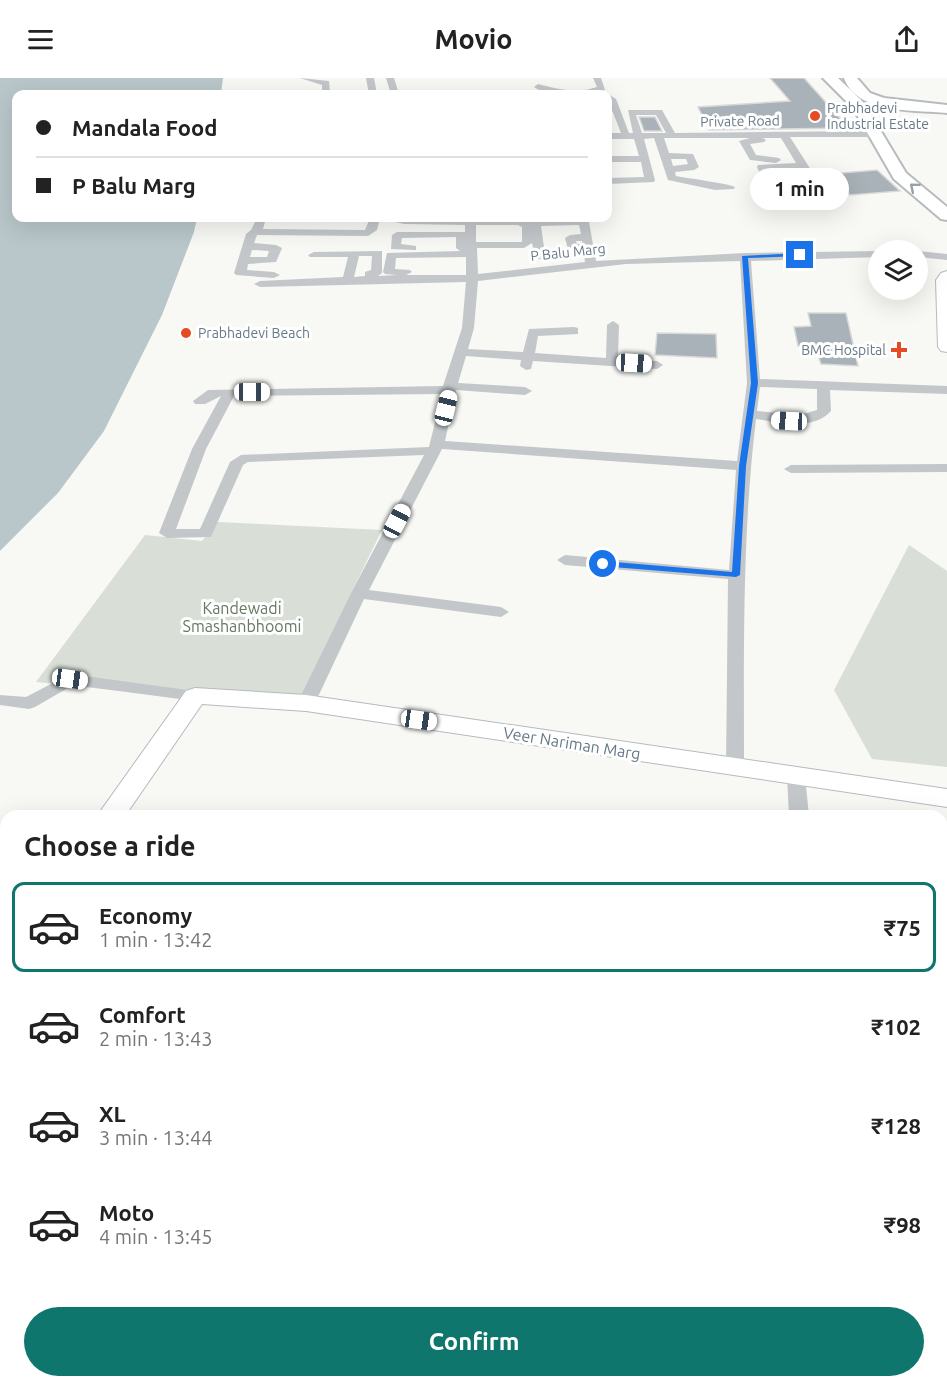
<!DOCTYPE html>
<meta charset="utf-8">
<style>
:root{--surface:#fff;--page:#f6f6f6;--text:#222;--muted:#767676;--line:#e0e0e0;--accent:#0f766e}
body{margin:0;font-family:Ubuntu,sans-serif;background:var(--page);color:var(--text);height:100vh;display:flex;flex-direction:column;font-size:22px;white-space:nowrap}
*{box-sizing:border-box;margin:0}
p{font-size:20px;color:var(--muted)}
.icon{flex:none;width:33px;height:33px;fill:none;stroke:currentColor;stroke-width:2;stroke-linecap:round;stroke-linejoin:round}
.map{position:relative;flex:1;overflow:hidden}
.panel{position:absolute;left:0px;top:732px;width:948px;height:578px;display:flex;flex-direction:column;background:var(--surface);border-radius:18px 18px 0 0;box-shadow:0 6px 24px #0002}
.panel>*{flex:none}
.hud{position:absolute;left:12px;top:12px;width:600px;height:132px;border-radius:12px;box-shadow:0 6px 24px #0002;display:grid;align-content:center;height:132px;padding:0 24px;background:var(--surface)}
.controls{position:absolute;left:868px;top:162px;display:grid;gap:12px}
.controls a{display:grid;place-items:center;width:60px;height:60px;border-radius:50%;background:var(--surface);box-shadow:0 6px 24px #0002;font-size:30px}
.end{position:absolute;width:27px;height:27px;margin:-14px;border:8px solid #1a73e8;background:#fff;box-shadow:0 0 0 3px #fff}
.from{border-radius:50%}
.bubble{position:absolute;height:42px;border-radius:21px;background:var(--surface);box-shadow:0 6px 24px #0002;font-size:20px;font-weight:700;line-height:42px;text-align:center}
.car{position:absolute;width:18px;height:36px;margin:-18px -9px;border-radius:8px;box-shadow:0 0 4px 2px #0007;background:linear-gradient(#fff 24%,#345 0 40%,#fff 0 76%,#345 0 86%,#fff 0)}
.hud b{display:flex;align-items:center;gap:21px;height:57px;font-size:22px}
.hud b+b{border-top:2px solid var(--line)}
.hud i{width:15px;height:15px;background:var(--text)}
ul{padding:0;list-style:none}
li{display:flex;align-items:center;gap:18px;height:90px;margin:0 12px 9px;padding:0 12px;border:3px solid transparent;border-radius:12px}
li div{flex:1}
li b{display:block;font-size:22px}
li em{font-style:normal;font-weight:700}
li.active{border-color:var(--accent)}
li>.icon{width:54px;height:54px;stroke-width:1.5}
h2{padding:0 24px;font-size:27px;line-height:72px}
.action{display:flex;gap:12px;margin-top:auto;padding:12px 24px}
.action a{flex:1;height:69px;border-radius:36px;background:var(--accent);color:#fff;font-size:24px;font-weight:700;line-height:69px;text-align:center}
header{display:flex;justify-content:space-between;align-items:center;height:78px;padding:0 24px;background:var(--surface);font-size:27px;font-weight:700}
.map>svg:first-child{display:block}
.green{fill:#d9dfd6}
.water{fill:#b9c7ca}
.building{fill:#a9b2b8;stroke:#d9d9d7;stroke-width:1.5}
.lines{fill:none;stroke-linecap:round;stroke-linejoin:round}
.secondary-casing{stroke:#b5bbbf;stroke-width:2}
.primary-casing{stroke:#b6bbbe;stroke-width:4}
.street{fill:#c3c7ca;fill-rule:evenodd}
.secondary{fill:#fff;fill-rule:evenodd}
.primary{fill:#fff;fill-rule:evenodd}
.oneway{stroke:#94a1aa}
.route{fill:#1a73e8}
.poi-dot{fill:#e64b26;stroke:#fff;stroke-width:2}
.labels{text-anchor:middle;stroke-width:6;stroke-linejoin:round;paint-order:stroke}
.far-poi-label{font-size:14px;fill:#667986;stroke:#fff;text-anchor:start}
.far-street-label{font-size:14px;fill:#667986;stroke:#fff}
.park-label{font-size:16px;fill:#667861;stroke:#fff}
.street-label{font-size:16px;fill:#667986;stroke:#fff}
</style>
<header><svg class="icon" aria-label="menu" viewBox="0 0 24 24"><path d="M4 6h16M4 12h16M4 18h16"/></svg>Movio<svg class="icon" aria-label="share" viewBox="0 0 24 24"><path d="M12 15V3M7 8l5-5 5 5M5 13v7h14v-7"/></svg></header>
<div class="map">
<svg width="947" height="1309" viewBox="0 0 947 1309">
<rect width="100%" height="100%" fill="#f8f8f5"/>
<g class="green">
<polygon points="218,444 382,452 294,631 36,604 145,457 202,463"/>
<polygon points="909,467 947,493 947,689 872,681 834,612"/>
<polygon points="160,1304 786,1304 787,1309 219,1309"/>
</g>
<polygon class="water" points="0,0 223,0 221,16 16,16 16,140 197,140 194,154 162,237 104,353 58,415 0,473"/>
<g class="building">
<polygon points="770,0 804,0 849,50 709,52 698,29 790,23"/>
<polygon points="639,39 655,39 662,53 644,53"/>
<polygon points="877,92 900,113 850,117 829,96"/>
<polygon points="808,235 846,235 858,288 821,286 815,268 798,268 794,249 811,248"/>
<polygon points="657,255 716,256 717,280 655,277"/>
</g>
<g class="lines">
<defs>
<g id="secondary">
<polygon points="947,193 947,274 941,273 938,269 936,202 941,195"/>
<polygon points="195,610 306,617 947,711 947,729 306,633 202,626 125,738 97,738 186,613"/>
<polygon points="6,859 6,886 0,888 0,861"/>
</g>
<g id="primary">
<polygon points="823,0 838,0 864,25 906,95 947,129 947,142 941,141 894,101 853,30"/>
<path d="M844 0H857L870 15 884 20 947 27V35C915 32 856 36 844 0Z"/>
</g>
</defs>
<use href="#secondary" class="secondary-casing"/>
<use href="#primary" class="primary-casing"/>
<g class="street">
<polygon points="300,0 329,3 330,14 327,16 309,16 310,14 322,12 322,7"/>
<polygon points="366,0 374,0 377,16 369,16"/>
<polygon points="386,0 394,0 399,16 391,16"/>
<path d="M593 0H601L605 12C585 19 551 21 534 9L538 6C557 11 577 16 597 9Z"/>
<path d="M608 16 616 21 629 55H633L628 32H662L675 55 873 53 878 56 873 59H790L820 106 815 110H770L765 107 757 89 758 87 796 85 781 60H763L766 62 764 64 750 66 756 77 779 80 781 82 776 85 750 82 739 63 750 60H664L669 75 693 76 699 89 694 92 675 94 676 98C686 100 731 106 735 109L734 111 715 112 668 102 654 60 644 61 655 102 654 104 608 106V100L644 99 641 84H608V78H639L634 61H608V55H621L608 22ZM636 37H656L666 55H642ZM671 81H686L688 86 673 88ZM800 91 809 104H774L768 92Z"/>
<path d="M257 140H326L321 143 265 144 263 151 365 152 370 140H380L377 152 368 158 257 157 254 165 276 167 282 170 276 184 248 186 247 192 274 194 280 197 274 200 236 197 234 195 246 156 251 152ZM252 172 269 173 267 179H250Z"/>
<path d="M394 140 520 141 530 144 535 142 584 141 589 144 596 183 745 175 879 173V179L751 183 760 301 947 308V316L830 312 831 333C814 353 778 344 756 341 742 457 744 573 744 689L742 693H728L726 689 728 501 565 487 557 482 565 477 729 492 736 392 442 371 369 512 501 529 509 534 501 539 364 521 315 625 312 629H300L297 625 351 515 424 377 248 384 243 387 211 459 167 460 159 455 192 371 221 318 205 326H195L193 323 208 312 443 308 462 250 466 204 260 209 254 206 260 203 343 199 348 179H310L308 177 314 174 382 173V195L378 198 397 197 385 196 383 194 387 175 460 173 456 170V159L402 160 401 166 416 168V172L391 171 392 157 397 154H465V147L404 146 395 144ZM476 147H518L522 149V164H476ZM579 147 581 156 570 157 565 160 568 171 583 172 585 184 478 196 477 170H524L532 165 536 181 567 182V178L545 176 541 148ZM576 163H582V166H577ZM359 178H372L371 192 365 194V198L354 199ZM466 179V197H406L412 194 410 192 395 191 396 180ZM740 183 747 305 737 383 445 363 456 312 525 317 532 313 525 309 458 305 466 278 521 282 520 288 526 292 531 291 533 283 657 291 663 287 657 283 618 281 619 247 613 243 607 247 606 280 535 275 538 258 578 256V250L574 249 529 251 523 274 468 271 474 250 478 203 626 186ZM760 309 817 311V332L800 337 757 333ZM442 316 429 369 241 377 230 384 200 451H176L206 371 234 318Z"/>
<polygon points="918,173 947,176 947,182 918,179"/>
<polygon points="947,386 947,394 791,395 784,391 791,387"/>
<polygon points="70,596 195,613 201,614 204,618 201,622 195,623 73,607 35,629 29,631 0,627 0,617 26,619"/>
<polygon points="796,692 803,694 805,698 809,738 789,738 787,698 789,694"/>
<rect x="942" y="748" width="5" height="14"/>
<polygon points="942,793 947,794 946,855 942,853"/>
<rect x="0" y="940" width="6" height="18"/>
<polygon points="942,987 947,988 947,1006 942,1005"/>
<polygon points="834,1304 861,1304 863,1309 835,1309"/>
</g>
<use href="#secondary" class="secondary"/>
<use href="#primary" class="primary"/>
</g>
<defs><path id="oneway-chevron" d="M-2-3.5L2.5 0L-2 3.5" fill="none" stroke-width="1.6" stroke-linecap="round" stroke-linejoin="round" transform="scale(1.5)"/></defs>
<use class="oneway" href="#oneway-chevron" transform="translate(914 109) rotate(-140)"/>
<polygon class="route" points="800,175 802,178 748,180 758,305 746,388 740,497 736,499 600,488 598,486 603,483 732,494 739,388 751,305 742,178"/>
<g class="poi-dot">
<circle cx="815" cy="38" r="6"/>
<circle cx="186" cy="255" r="6"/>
<path d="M896 263h6v6h6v6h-6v6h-6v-6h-6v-6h6z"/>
</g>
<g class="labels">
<g class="far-poi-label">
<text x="827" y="35">Prabhadevi<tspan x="827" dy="16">Industrial Estate</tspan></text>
<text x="198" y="260">Prabhadevi Beach</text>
<text x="886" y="277" text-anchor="end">BMC Hospital</text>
</g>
<g class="far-street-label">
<text transform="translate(740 43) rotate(-1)" y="5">Private Road</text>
<text transform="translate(568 174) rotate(-6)" y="5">P Balu Marg</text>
</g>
<g class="park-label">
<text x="242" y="536">Kandewadi<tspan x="242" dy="18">Smashanbhoomi</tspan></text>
</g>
<g class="street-label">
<text transform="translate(572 665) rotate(9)" y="6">Veer Nariman Marg</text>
</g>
</g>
</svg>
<div class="controls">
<a><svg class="icon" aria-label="layers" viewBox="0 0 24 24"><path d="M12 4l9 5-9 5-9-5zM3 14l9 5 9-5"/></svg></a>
</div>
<i class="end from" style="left:603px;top:486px"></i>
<i class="end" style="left:800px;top:177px"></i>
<div class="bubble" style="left:750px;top:90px;width:99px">1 min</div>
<i class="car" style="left:634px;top:285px;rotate:93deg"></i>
<i class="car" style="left:252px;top:314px;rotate:90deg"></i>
<i class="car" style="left:446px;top:330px;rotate:14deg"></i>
<i class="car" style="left:789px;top:343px;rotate:273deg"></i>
<i class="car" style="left:397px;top:443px;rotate:28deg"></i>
<i class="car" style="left:70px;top:601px;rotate:98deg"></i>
<i class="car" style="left:419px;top:642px;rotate:98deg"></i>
<div class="hud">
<b><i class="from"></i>Mandala Food</b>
<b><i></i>P Balu Marg</b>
</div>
<section class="panel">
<h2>Choose a ride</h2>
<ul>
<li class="active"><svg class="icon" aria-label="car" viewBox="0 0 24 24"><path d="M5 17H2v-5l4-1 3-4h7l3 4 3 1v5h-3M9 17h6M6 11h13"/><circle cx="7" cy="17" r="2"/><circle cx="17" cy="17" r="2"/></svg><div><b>Economy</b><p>1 min · 13:42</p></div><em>₹75</em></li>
<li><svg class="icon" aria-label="car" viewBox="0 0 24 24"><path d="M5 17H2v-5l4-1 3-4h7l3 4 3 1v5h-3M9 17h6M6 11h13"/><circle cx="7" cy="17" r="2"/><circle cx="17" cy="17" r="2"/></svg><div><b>Comfort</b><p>2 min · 13:43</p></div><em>₹102</em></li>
<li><svg class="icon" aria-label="car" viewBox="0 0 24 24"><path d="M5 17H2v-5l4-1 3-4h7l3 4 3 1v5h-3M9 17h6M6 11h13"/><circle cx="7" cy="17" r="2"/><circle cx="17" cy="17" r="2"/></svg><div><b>XL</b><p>3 min · 13:44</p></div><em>₹128</em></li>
<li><svg class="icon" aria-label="car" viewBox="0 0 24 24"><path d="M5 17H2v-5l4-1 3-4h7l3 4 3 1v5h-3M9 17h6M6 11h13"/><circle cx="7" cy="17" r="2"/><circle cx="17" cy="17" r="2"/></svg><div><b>Moto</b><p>4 min · 13:45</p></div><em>₹98</em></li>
</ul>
<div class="action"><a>Confirm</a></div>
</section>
</div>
